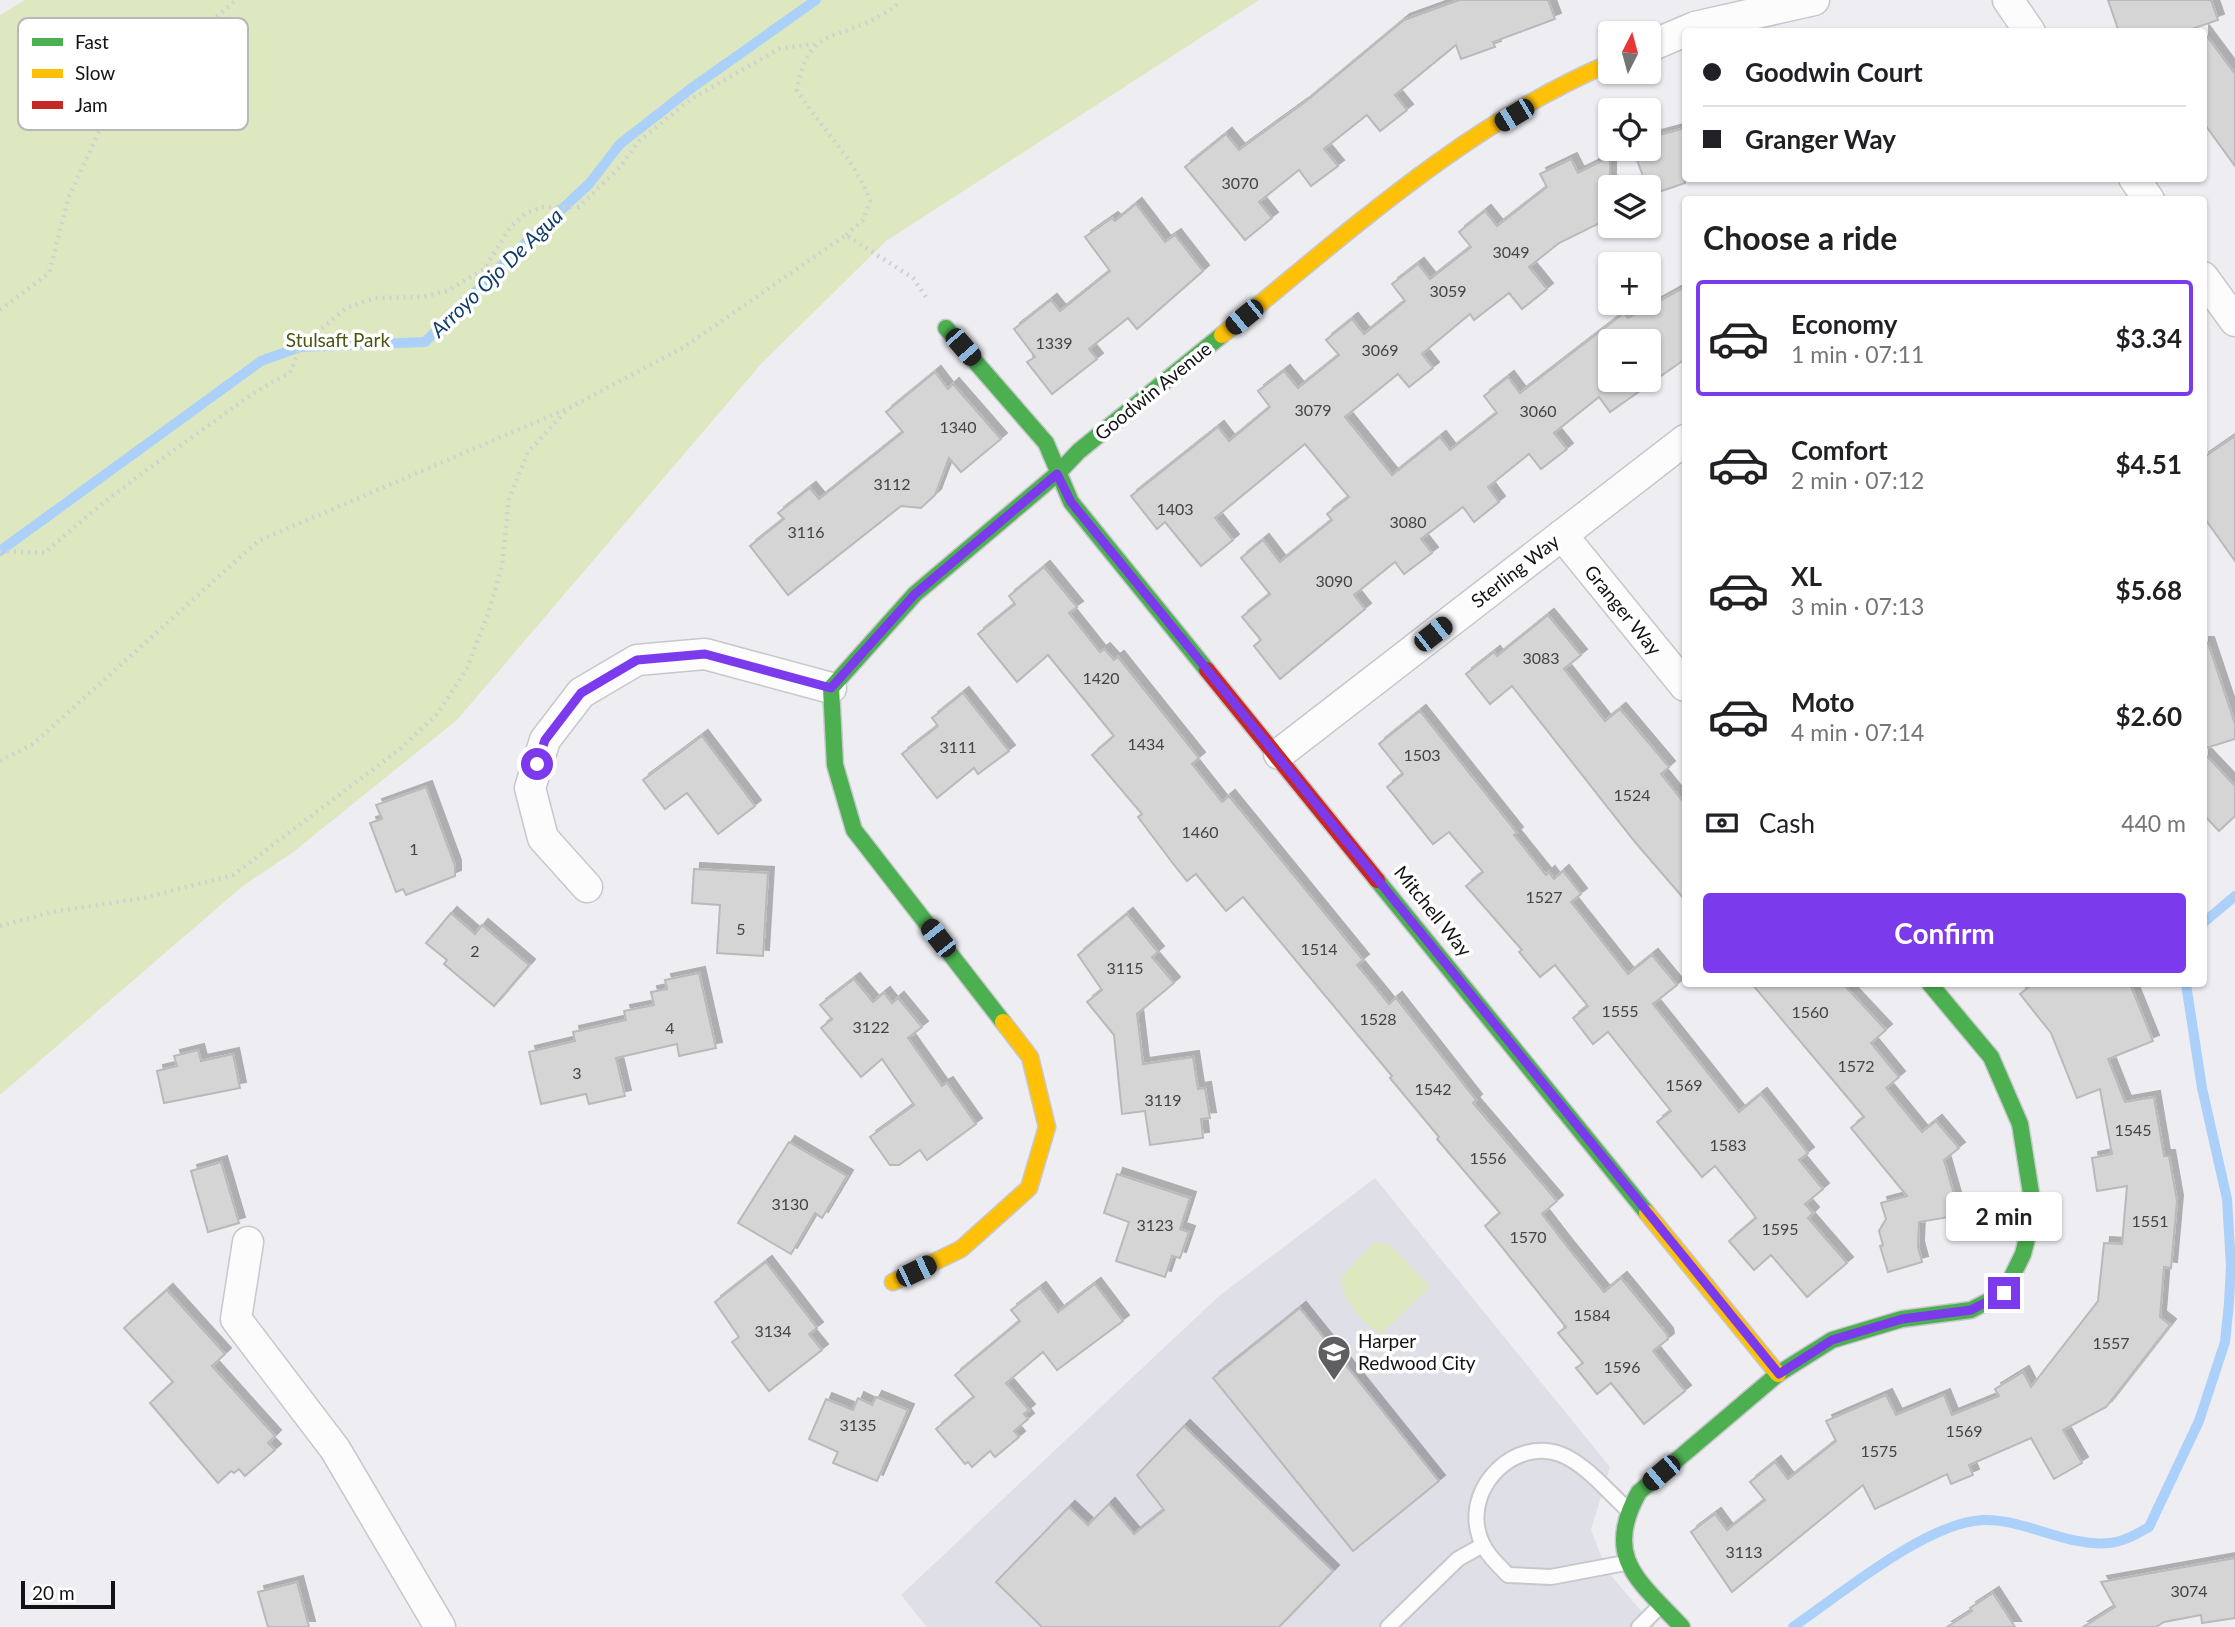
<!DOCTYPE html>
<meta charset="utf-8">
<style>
:root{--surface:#fff;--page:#f2f2f2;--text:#202124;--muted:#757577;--line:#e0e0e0;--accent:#7c3aed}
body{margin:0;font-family:Lato,sans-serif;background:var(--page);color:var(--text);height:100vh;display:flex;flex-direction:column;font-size:26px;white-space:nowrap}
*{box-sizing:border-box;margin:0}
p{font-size:23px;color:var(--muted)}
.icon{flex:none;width:38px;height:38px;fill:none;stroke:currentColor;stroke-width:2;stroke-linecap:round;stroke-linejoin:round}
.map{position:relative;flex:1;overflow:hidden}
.panel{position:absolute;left:1682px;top:196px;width:525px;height:791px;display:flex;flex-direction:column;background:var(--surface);border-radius:7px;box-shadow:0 2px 5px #0004}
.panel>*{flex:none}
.banner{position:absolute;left:1682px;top:28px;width:525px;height:154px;border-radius:7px;box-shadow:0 2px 5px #0004;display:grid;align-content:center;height:154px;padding:0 21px;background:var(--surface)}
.needle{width:46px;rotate:6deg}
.buttons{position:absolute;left:1598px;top:21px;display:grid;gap:14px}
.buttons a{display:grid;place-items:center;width:63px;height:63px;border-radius:7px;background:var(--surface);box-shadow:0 2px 5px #0004;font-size:35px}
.scale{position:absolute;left:21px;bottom:18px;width:94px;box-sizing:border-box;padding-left:7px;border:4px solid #131315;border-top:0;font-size:19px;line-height:24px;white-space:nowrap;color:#131315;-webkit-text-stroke:5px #fff;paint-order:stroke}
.end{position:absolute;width:32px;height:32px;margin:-16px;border:9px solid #7c3aed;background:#fff;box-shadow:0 0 0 4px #fff}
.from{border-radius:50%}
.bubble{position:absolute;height:49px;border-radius:7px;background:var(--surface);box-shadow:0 2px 5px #0004;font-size:23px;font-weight:700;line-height:49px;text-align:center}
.car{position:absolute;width:21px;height:42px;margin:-21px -10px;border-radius:9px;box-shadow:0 0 5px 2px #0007;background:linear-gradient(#222 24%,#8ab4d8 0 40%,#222 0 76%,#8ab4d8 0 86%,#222 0)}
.banner b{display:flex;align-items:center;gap:24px;height:66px;font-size:26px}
.banner b+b{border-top:2px solid var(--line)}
.banner i{width:18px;height:18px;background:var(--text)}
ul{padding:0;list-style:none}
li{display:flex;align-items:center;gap:21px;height:116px;margin:0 14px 10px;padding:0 7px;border:4px solid transparent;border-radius:7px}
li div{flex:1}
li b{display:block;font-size:26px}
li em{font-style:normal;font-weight:700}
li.current{border-color:var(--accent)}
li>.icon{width:63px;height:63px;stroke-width:1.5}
h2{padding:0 21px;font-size:32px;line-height:84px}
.pay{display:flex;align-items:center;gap:18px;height:77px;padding:0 21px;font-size:26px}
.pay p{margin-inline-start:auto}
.cta{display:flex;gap:14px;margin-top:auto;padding:14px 21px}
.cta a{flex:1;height:80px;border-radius:7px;background:var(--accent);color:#fff;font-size:28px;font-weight:700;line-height:80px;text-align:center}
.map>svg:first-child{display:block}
.built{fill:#dfdfe8}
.green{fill:#dde8c1}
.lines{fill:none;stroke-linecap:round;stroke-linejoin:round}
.stream{stroke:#abd0fa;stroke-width:10}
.building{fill:#d6d5d6;stroke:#bab9ba;stroke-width:2;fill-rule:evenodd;filter:url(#shadow)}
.lane-casing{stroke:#c7c8cb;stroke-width:18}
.street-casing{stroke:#c7c8cb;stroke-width:33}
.fast-casing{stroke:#c7c8cb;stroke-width:19}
.slow-casing{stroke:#c7c8cb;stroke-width:19}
.jam-casing{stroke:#c7c8cb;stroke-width:19}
.path{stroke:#d1d1d2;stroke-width:4.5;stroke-dasharray:2 5;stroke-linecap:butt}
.lane{stroke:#fcfcfd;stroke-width:14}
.street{stroke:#fcfcfd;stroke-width:30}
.fast{stroke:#4caf50;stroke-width:16}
.slow{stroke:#ffc107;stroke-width:16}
.jam{stroke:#c62828;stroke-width:16}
.route{stroke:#7c3aed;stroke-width:9}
.labels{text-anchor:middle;stroke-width:7;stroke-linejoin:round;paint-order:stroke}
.number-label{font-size:16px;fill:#444445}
.park-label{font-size:19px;fill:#485611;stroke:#fff}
.street-label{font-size:19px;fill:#131315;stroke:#fff}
.poi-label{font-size:19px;fill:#131315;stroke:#fff;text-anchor:start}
.water-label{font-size:21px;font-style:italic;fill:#0f3d6b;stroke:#fff}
.key{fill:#fff;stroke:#b8b8b9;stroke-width:2}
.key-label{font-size:19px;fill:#131315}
</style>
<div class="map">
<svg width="2235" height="1627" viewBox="0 0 2235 1627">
<defs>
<filter id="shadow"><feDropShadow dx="6" dy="-6" stdDeviation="0" flood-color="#0004"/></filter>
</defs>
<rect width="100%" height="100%" fill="#ededf2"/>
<polygon class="built" points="1375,1178 1610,1467 1591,1530 1607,1571 1655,1627 927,1627 901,1595 1219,1296"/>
<g class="green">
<polygon points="25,0 1259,0 886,241 761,364 457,720 292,853 244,885 0,1095 0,15"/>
<path d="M1375 1242 1390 1245 1430 1287 1381 1334C1363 1325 1340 1297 1341 1277Z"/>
</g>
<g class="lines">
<g class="stream">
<polyline points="0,551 261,361 300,347 425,342 507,260 589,184 620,144 693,87 816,0"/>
<polyline points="2203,923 2235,896"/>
<path d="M1793 1627C1840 1595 1927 1522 1983 1520 2026 1519 2066 1547 2109 1543 2123 1542 2137 1534 2149 1527L2199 1421 2225 1342 2229 1303 2231 1266 2227 1199 2202 1088 2186 984"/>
</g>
</g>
<g class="building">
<polygon points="1459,0 1548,0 1555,19 1493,42 1495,47 1461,59 1456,45 1395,95 1407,110 1380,131 1367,115 1324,149 1338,166 1311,186 1299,170 1259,202 1272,218 1245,240 1185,167 1226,134 1239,150 1305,102 1404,20"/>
<polygon points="2108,0 2211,0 2218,20 2183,32 2119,32"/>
<polygon points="2203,31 2235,74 2235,166 2203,122"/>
<polygon points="1685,128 1685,183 1650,195 1633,149 1648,149 1648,138"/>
<path d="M1610 157V218L1559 243 1529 267 1547 289 1522 309 1509 293 1474 320 1470 314 1422 354 1433 368 1409 387 1398 374 1345 417 1392 475 1440 437 1450 450 1497 413 1484 396 1508 377 1520 393 1624 313 1628 318 1685 287V359L1610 412 1599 397 1554 433 1567 449 1541 469 1529 454 1488 487 1499 502 1474 522 1463 507 1421 539 1432 553 1404 574 1395 562 1354 595 1365 609 1280 679 1254 646 1261 640 1242 617 1270 594 1241 558 1263 540 1280 562 1332 520 1327 514 1349 497 1305 444 1215 518 1233 540 1201 566 1165 522 1157 529 1131 496 1218 427 1229 441 1270 407 1258 391 1284 371 1298 388 1339 355 1326 340 1352 319 1364 334 1405 301 1392 284 1418 264 1430 279 1471 247 1459 232 1485 211 1497 226 1547 187 1540 174 1571 159 1578 173ZM1610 341H1648V380H1610Z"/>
<polygon points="1136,204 1165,242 1175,235 1203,271 1137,329 1128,318 1089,349 1097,359 1052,394 1027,362 1035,357 1014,329 1051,300 1060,311 1110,271 1085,237 1112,218 1115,221"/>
<polygon points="935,372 948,389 953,384 1001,439 961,472 949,458 935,495 921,508 901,506 788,595 750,546 784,519 778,513 810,488 819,499 903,432 886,412"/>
<polygon points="2235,436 2235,561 2203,516 2203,458"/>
<polygon points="1044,567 1077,607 1069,613 1100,652 1104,649 1114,660 1118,657 1199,758 1192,764 1222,802 1229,796 1363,960 1357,965 1389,1004 1396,998 1476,1100 1473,1103 1557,1201 1542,1214 1569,1249 1604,1292 1621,1278 1667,1334 1668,1339 1653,1351 1685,1391 1644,1424 1611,1383 1597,1394 1576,1368 1583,1363 1558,1333 1566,1327 1485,1226 1500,1213 1437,1139 1439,1137 1390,1078 1392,1076 1243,897 1226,911 1196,874 1187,881 1171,861 1138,817 1142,814 1092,755 1114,736 1048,655 1017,682 978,634 1015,604 1009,596"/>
<polygon points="1548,615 1581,655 1564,669 1605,721 1620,709 1669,767 1661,774 1685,804 1685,900 1635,842 1512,686 1490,704 1466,674 1494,652 1497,656"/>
<polygon points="2203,643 2208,643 2235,724 2235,739 2203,749"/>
<polygon points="963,693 1009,751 978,774 974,768 937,798 902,754 938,726 932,718"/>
<polygon points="1420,711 1517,833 1514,835 1546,875 1549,872 1554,879 1563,871 1581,894 1571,902 1628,974 1652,955 1677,985 1653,1004 1739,1112 1761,1094 1808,1153 1799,1160 1823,1189 1805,1204 1813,1213 1808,1218 1847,1263 1807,1297 1771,1255 1754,1270 1729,1241 1756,1218 1751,1211 1715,1166 1702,1177 1657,1122 1671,1111 1608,1032 1593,1044 1573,1018 1588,1006 1555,965 1540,977 1519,952 1522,950 1466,886 1483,872 1449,832 1433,844 1387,787 1403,774 1379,744"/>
<polygon points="702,736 755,806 718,834 687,793 665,809 643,780"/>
<polygon points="2203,752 2235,786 2235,816 2219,831 2203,814"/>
<polygon points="426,787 455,866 455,876 406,895 403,889 396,892 370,823 382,819 376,805"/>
<polygon points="694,869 768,873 763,956 717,953 720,905 692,903"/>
<polygon points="451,913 475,934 482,925 529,965 494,1006 444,964 447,960 426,943"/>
<polygon points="1127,914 1158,952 1152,957 1174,983 1137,1014 1143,1064 1193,1057 1198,1089 1205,1088 1210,1118 1201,1119 1203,1138 1150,1145 1145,1111 1122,1114 1114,1035 1087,1002 1102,990 1078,955"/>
<polygon points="699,973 716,1048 679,1056 677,1044 616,1058 625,1096 589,1104 586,1094 541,1104 529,1052 575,1041 573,1032 626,1020 624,1011 654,1005 651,992 667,989 665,980"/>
<polygon points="854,979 873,1002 884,993 892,1003 898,998 922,1027 908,1038 942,1086 947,1083 976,1124 927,1160 920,1150 899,1165 890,1165 870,1137 914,1105 882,1059 861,1077 821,1028 832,1019 820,1005"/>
<polygon points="1752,984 1843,984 1886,1030 1871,1043 1899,1077 1886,1088 1922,1132 1936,1121 1959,1148 1944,1160 1960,1215 1919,1222 1918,1247 1922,1262 1888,1272 1880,1246 1883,1245 1879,1231 1886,1219 1881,1203 1907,1196 1851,1128 1864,1117"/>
<polygon points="2033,984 2130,984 2153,1041 2108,1059 2125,1102 2154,1097 2164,1156 2169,1156 2177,1201 2171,1268 2164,1267 2160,1317 2170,1325 2106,1407 2063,1430 2082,1463 2054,1479 2031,1438 1969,1465 1973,1475 1951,1484 1947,1474 1875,1509 1863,1485 1732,1592 1691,1532 1715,1514 1727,1530 1765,1500 1750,1482 1775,1462 1788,1479 1836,1441 1826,1421 1886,1395 1896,1415 1944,1395 1952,1415 1999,1396 1995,1389 2023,1372 2031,1387 2098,1301 2104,1243 2122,1244 2127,1186 2097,1191 2092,1158 2112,1154 2100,1089 2077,1098 2051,1033 2020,994"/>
<polygon points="198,1050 201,1061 233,1054 240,1088 164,1103 157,1071 177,1066 174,1056"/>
<polygon points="789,1142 847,1176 822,1218 815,1213 791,1254 738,1223"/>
<polygon points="221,1162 239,1223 208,1232 191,1171"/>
<polygon points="1117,1174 1190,1198 1180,1229 1189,1232 1180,1258 1172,1256 1165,1277 1116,1261 1129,1222 1104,1213"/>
<polygon points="766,1262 817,1328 809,1334 822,1350 769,1391 732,1342 739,1337 715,1302"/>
<polygon points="1095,1284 1123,1321 1057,1370 1043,1352 1006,1383 1029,1410 1024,1414 1028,1419 1014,1431 1019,1437 995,1457 990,1451 972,1467 968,1462 965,1464 936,1429 974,1397 955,1375 1020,1321 1011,1310 1040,1288 1058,1312"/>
<polygon points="167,1290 225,1354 212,1366 275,1436 268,1443 275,1450 245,1476 239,1469 234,1473 231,1471 218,1483 150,1403 173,1382 124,1328"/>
<polygon points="1300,1308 1439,1481 1353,1551 1213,1378"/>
<polygon points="876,1397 908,1410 877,1481 833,1463 838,1452 809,1439 826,1399 853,1410 858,1398 872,1405"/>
<polygon points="1184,1426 1333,1571 1279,1627 1042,1627 996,1582 1069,1507 1088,1525 1109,1504 1134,1534 1164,1510 1137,1475"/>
<polygon points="2235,1558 2235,1618 2202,1623 2201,1615 2164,1622 2156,1627 2083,1627 2115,1607 2101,1582"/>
<polygon points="297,1582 309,1627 268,1627 258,1592"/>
<polygon points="1993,1593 2015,1627 1947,1627 1972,1611 1970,1608"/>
</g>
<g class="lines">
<defs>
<g id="lane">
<path d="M1625 1563 1551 1577 1508 1575C1495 1562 1482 1550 1478 1531 1467 1485 1515 1438 1560 1454 1586 1464 1607 1491 1627 1509"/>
<polyline points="1388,1627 1458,1559 1483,1545"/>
<polyline points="1639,1627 1660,1606"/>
</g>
<g id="street">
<polyline points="2008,0 2030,32"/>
<polyline points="1648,47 1695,27 1814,0"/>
<polyline points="2134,178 2149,200"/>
<polyline points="2203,277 2235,321"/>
<polyline points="1562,535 1685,686"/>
<polyline points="1279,754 1685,440"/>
<polyline points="587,887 543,838 530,788 545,740 581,693 637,660 705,654 831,688"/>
<polyline points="248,1242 236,1319 335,1449 440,1627"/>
</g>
<g id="fast">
<polyline points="946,328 1046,443 1071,502 1207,670"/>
<polyline points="1377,880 1647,1213"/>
<polyline points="1003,1022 854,830 835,765 831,688 915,594 1057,474 1079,451 1222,335"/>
<path d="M1682 1627C1639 1581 1602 1557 1639 1492L1778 1374 1832 1340 1902 1319 1971 1310 2004 1293 2023 1254 2034 1212 2020 1124 1991 1057 1930 984"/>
</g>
<g id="slow">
<path d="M1222 335C1344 236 1464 125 1610 63"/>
<polyline points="1647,1213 1778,1374"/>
<polyline points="893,1282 961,1249 1029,1188 1047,1127 1030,1057 1003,1022"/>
</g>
<polyline id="jam" points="1207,670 1377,880"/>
</defs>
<use href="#lane" class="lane-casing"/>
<use href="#street" class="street-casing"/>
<use href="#fast" class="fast-casing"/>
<use href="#slow" class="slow-casing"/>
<use href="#jam" class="jam-casing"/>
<g class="path">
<path d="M846 235 863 220 870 201C855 158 821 129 797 90 808 25 837 42 883 14 890 10 896 7 900 0"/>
<polyline points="0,310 49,273 69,196 109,110 236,0"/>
<path d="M0 551 45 553C95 507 150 467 205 428 233 408 258 388 290 373L300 347 346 308 375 298 422 297 447 291 484 269 511 226 526 213 543 207H579L621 166 638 142 691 99 779 49 814 44"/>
<polyline points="0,761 33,744 258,541 569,408 684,347 846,235 913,278 928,300"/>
<polyline points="0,926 52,912 144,898 233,875 400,749 438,713 467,668 488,614 502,566 509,499 528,452 566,411"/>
</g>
<use href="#lane" class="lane"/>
<use href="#street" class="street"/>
<use href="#fast" class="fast"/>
<use href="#slow" class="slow"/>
<use href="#jam" class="jam"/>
</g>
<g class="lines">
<polyline class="route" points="537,764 545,740 581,693 637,660 705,654 831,688 915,594 1057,474 1071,502 1779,1374 1832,1340 1902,1319 1971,1310 2004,1293"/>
</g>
<defs>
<symbol id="school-pin" viewBox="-11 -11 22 30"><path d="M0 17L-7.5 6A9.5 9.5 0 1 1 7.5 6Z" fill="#5f5f62" stroke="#fff"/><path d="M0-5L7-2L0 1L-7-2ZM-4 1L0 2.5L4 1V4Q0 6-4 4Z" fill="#fff"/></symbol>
</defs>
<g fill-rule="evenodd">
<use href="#school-pin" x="1315" y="1333" width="38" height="52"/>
</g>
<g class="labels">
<g class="number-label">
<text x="1240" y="189">3070</text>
<text x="1511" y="258">3049</text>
<text x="1448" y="297">3059</text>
<text x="1054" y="349">1339</text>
<text x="1380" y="356">3069</text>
<text x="1313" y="416">3079</text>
<text x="1538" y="417">3060</text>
<text x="958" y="433">1340</text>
<text x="892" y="490">3112</text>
<text x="1175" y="515">1403</text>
<text x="1408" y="528">3080</text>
<text x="806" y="538">3116</text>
<text x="1334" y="587">3090</text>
<text x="1541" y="664">3083</text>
<text x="1101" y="684">1420</text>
<text x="1146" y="750">1434</text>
<text x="958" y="753">3111</text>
<text x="1422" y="761">1503</text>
<text x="1632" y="801">1524</text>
<text x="1200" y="838">1460</text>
<text x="414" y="855">1</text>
<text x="1544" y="903">1527</text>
<text x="741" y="935">5</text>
<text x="1319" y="955">1514</text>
<text x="475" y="957">2</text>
<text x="1125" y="974">3115</text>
<text x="1620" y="1017">1555</text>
<text x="1810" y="1018">1560</text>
<text x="1378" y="1025">1528</text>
<text x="871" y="1033">3122</text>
<text x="670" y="1034">4</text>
<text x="1856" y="1072">1572</text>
<text x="577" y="1079">3</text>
<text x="1684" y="1091">1569</text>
<text x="1433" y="1095">1542</text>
<text x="1163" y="1106">3119</text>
<text x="2133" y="1136">1545</text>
<text x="1728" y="1151">1583</text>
<text x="1488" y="1164">1556</text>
<text x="790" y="1210">3130</text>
<text x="2150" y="1227">1551</text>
<text x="1155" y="1231">3123</text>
<text x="1780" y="1235">1595</text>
<text x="1528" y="1243">1570</text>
<text x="1592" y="1321">1584</text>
<text x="773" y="1337">3134</text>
<text x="2111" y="1349">1557</text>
<text x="1622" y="1373">1596</text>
<text x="858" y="1431">3135</text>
<text x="1964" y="1437">1569</text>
<text x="1879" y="1457">1575</text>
<text x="1744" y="1558">3113</text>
<text x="2189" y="1597">3074</text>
</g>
<g class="park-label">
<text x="338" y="347">Stulsaft Park</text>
</g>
<g class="street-label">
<text transform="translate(1153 391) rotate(-39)" y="7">Goodwin Avenue</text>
<text transform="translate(1515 571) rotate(-38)" y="7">Sterling Way</text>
<text transform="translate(1623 610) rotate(51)" y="7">Granger Way</text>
<text transform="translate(1433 911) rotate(51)" y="7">Mitchell Way</text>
</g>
<g class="poi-label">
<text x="1358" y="1348">Harper<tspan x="1358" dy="22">Redwood City</tspan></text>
</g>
<g class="water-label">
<text transform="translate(497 273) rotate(-44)" y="7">Arroyo Ojo De Agua</text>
</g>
</g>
<rect x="18" y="18" width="230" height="112" rx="10" class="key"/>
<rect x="32" y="38" width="31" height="8" fill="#4caf50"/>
<rect x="32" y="69" width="31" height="9" fill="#ffc107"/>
<rect x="32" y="101" width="31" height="8" fill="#c62828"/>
<g class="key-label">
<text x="75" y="49">Fast</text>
<text x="75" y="80">Slow</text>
<text x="75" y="112">Jam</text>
</g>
</svg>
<div class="buttons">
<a><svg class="needle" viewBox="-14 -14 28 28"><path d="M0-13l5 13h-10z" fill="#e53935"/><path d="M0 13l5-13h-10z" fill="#757577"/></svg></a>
<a><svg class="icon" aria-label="locate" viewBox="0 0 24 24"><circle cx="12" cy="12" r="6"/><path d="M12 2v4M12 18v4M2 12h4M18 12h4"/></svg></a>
<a><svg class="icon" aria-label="layers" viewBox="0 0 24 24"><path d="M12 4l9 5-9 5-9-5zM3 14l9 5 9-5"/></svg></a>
<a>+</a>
<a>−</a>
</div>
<div class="scale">20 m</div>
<i class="end from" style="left:537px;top:764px"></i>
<i class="end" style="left:2004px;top:1293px"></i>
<div class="bubble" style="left:1946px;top:1192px;width:116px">2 min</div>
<i class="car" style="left:1514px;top:115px;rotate:239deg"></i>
<i class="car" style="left:1244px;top:317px;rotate:231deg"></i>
<i class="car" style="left:963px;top:347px;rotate:139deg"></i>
<i class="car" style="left:1433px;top:634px;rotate:52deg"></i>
<i class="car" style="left:938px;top:938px;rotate:322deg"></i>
<i class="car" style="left:916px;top:1271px;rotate:64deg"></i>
<i class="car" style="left:1661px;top:1473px;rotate:230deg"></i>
<div class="banner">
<b><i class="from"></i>Goodwin Court</b>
<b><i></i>Granger Way</b>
</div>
<section class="panel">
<h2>Choose a ride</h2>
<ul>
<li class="current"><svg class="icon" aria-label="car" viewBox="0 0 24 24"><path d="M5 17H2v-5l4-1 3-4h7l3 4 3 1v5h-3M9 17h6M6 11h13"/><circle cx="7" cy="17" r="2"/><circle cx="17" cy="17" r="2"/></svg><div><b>Economy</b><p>1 min · 07:11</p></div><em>$3.34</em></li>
<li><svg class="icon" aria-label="car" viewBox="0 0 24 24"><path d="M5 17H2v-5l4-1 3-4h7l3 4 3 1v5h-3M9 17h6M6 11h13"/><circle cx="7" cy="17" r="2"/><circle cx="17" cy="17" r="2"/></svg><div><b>Comfort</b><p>2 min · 07:12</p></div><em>$4.51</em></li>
<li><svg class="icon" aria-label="car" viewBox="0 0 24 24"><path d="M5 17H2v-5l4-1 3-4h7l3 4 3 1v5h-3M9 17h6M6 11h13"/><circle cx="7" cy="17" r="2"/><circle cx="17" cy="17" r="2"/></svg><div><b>XL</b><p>3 min · 07:13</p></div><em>$5.68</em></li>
<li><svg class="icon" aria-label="car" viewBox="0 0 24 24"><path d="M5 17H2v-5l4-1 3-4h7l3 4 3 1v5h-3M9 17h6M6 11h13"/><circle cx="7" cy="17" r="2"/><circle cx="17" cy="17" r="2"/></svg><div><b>Moto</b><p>4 min · 07:14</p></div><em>$2.60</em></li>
</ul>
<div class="pay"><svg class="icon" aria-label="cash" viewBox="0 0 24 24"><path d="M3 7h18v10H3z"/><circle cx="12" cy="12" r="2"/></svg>Cash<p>440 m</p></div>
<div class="cta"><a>Confirm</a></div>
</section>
</div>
